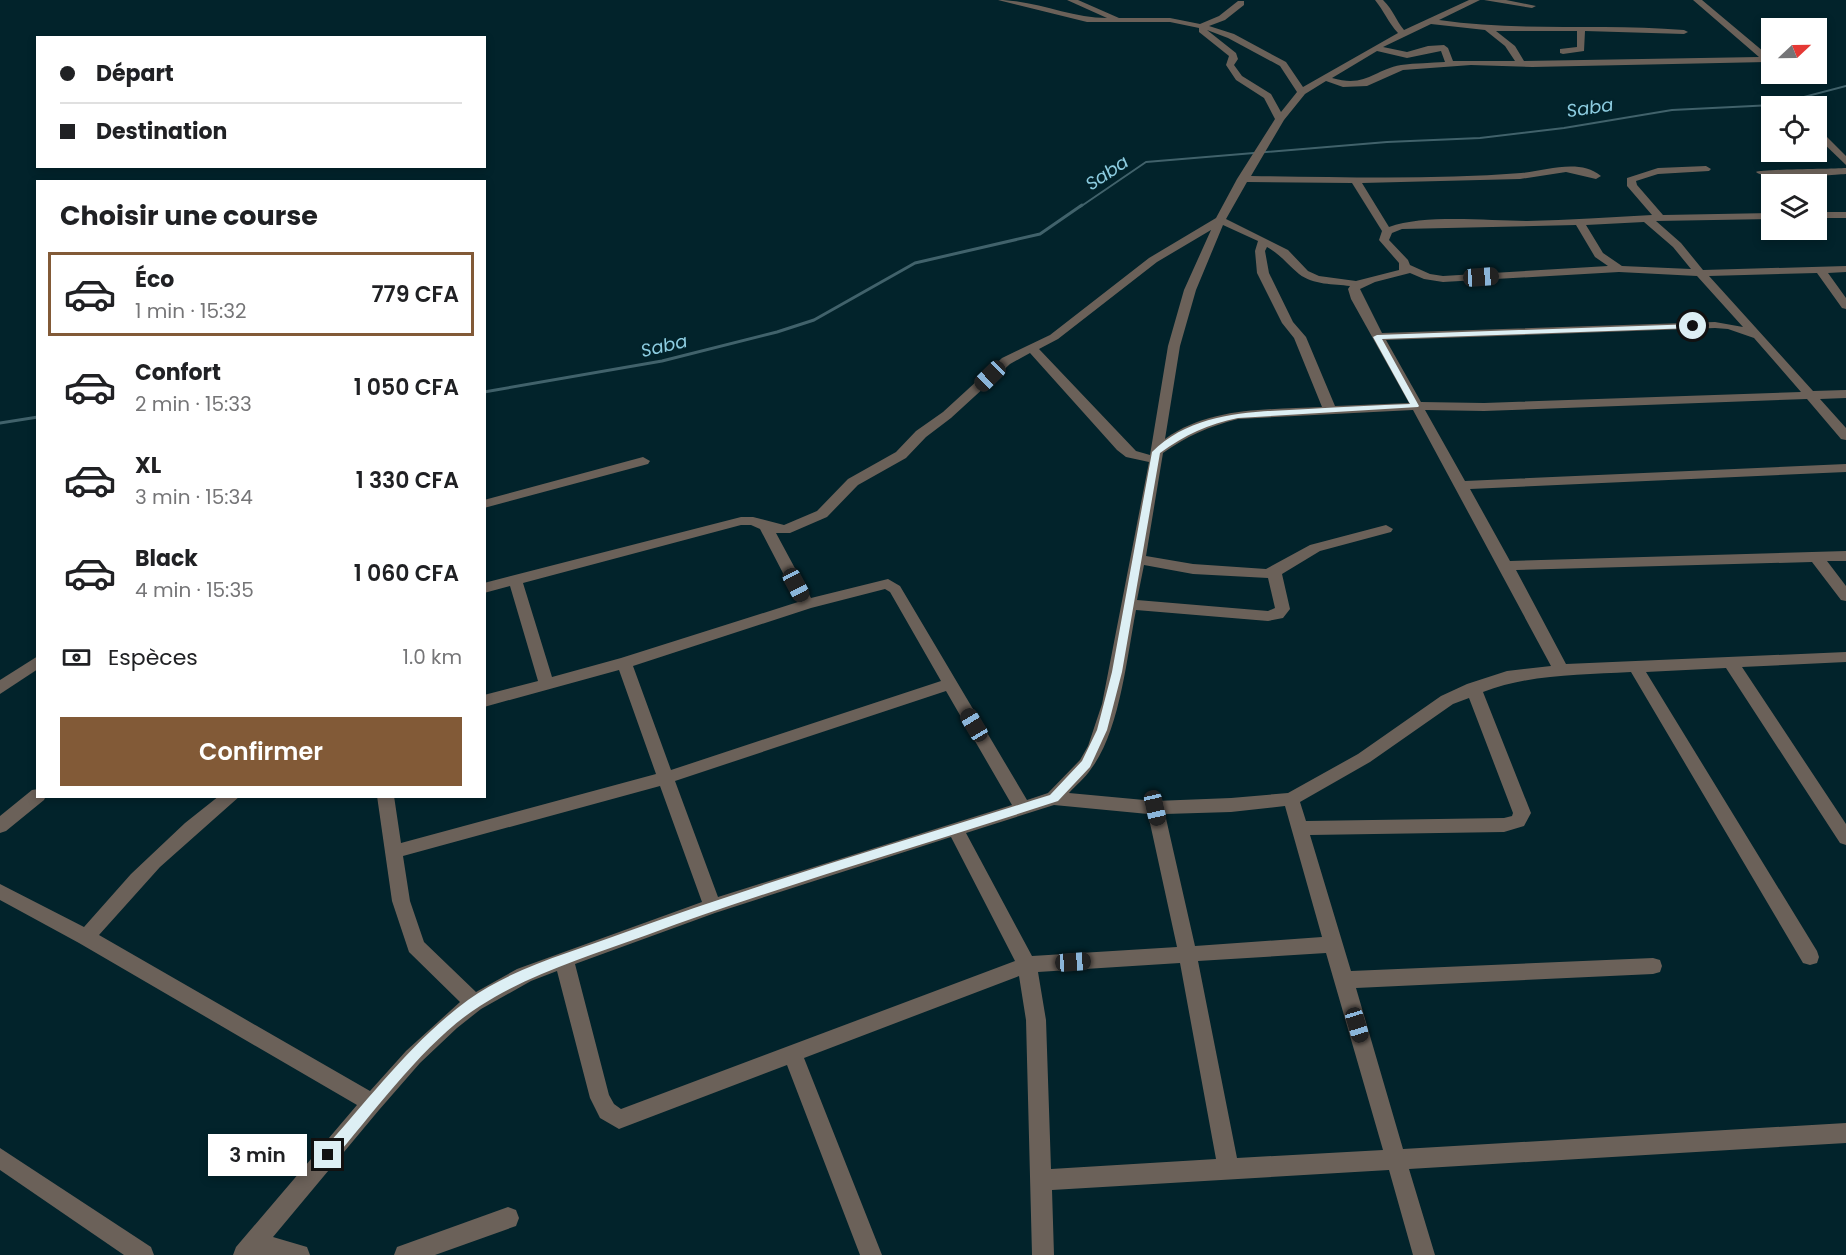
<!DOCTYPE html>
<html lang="fr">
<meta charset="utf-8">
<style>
:root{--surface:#fff;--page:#f6f6f6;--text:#202124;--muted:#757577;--line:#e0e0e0;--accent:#825a37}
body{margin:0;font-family:Poppins,sans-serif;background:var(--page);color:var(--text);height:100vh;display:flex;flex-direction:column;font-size:22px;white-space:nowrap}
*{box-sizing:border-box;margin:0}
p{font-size:20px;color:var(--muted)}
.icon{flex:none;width:33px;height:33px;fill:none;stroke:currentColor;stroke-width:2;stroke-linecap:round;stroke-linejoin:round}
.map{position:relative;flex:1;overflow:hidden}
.sheet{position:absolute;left:36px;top:180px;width:450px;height:618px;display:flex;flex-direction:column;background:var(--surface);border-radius:0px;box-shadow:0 3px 9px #0003}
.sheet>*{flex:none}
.hud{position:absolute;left:36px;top:36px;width:450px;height:132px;border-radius:0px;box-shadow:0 3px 9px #0003;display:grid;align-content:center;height:132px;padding:0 24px;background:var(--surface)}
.needle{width:39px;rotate:68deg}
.buttons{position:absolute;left:1761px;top:18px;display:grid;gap:12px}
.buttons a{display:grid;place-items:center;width:66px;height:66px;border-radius:0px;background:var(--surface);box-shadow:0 3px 9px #0003;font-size:30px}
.end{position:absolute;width:27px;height:27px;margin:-14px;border:8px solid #ddeff4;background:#111;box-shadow:0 0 0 3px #111}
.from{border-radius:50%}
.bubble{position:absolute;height:42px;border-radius:0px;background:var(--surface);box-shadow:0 3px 9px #0003;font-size:20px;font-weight:600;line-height:42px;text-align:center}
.car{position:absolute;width:18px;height:36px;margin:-18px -9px;border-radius:8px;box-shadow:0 0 4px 2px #0007;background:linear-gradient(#222 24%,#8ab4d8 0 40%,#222 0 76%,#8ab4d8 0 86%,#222 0)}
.hud b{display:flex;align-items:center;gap:21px;height:57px;font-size:22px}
.hud b+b{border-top:2px solid var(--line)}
.hud i{width:15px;height:15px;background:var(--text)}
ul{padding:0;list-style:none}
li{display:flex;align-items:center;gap:18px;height:84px;margin:0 12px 9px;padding:0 12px;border:3px solid transparent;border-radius:0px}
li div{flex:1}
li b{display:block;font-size:22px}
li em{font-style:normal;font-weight:600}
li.selected{border-color:var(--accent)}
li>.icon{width:54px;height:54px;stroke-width:1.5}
h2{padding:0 24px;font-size:27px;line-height:72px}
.pay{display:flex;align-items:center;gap:15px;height:66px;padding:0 24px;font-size:22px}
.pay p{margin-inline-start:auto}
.action{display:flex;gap:12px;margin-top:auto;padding:12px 24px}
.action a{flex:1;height:69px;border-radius:0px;background:var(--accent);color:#fff;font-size:24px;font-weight:600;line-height:69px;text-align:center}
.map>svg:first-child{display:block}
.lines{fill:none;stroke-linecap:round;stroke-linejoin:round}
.stream-far1{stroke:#41626b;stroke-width:2}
.stream{stroke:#41626b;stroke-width:3}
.minor{fill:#6b6159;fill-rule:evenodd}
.route{fill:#ddeff4}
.labels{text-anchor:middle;stroke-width:4.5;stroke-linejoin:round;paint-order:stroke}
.far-water-label{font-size:18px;font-style:italic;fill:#8ccce0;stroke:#02232b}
</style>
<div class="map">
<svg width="1846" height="1255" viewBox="0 0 1846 1255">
<rect width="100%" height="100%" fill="#02232b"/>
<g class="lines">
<polyline class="stream-far1" points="1080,207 1146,162 1387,142 1480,138 1564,128 1672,110 1773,105 1846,86"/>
<g class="stream">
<polyline points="484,392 662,361 777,332 814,320 915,263 1040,234 1082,205"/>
<polyline points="0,423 38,417"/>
</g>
<g class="minor">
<path d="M998 0C1035 0 1070 18 1107 18L1067 0H1078L1119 18H1170L1200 24 1219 16 1238 1H1244V5L1225 20 1209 26 1234 34 1286 62 1303 87 1398 33C1388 22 1384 11 1375 0H1383C1394 11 1395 19 1404 30L1469 0H1480L1439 20C1520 32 1602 23 1684 30L1688 32 1684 34 1585 31 1584 51 1563 54 1560 53V49L1577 47V31H1496L1515 46 1524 61 1759 57 1693 0H1702L1770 57 1771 59 1767 62 1532 67 1471 65 1403 70 1367 86 1343 87 1326 81 1305 94 1284 120 1251 176C1340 177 1432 180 1521 173 1546 171 1579 158 1601 176L1596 179 1566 172 1520 179 1362 183 1389 227C1425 214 1488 221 1527 221 1569 220 1610 217 1652 215L1627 186V178L1658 168 1706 166 1711 169 1709 171 1658 174 1636 181 1637 185 1663 215 1772 213V219L1656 221 1681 243 1703 270 1846 266V272L1828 273 1846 298V309L1842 308 1817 273 1709 276 1813 391 1846 390V398L1820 399 1846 428V440L1841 439 1807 399 1484 411 1425 410 1465 481 1846 464V472L1470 489 1510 561 1846 551V561H1827L1846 586V601L1841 600 1812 562 1516 570 1566 664 1846 652V662L1742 667 1846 824V845L1840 843 1726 668 1646 672 1817 951 1819 957 1817 963 1810 965 1803 963 1631 672C1580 675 1530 674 1483 692L1531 813 1524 826 1504 832 1310 835 1351 971 1653 958 1660 960 1662 966 1660 972 1653 974 1356 988 1403 1149 1846 1123V1143L1409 1169 1435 1255H1413L1389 1170 1052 1190 1054 1255H1032L1026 1020 1019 976 804 1058 882 1255H860L787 1065 619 1129 600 1118 590 1098 557 971 531 981 481 1009 457 1028 420 1063 379 1110 273 1237 307 1247 310 1255H233L236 1247 357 1105 79 943 0 900V884L84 927 131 874 185 823 219 796H240L160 867 99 935 370 1091 406 1051 460 1002 409 952 392 901 377 796H394L401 843 656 774 619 670 484 707V695L538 681 510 586 484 593V583L741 517H753L784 525 817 511 848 479 896 452 916 431 943 412 1002 358 1050 335 1149 258 1216 218 1237 179 1275 119 1264 98 1236 80 1226 65 1229 56 1199 32V28L1170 22H1087ZM1431 24 1485 30 1505 46 1515 61H1453L1448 48 1444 45 1428 46 1407 52 1383 47ZM1207 30 1228 38 1280 66 1297 92 1281 112 1271 94 1242 76 1234 65 1238 59 1236 53ZM1377 51 1407 58 1441 51 1445 62C1431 63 1416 63 1401 65 1373 70 1366 88 1332 78ZM1247 182 1352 183 1382 231 1379 240 1399 263V270L1356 281 1319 276 1308 271 1288 250 1226 219ZM1644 222 1673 247 1691 269 1622 266 1603 253 1586 225ZM1223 225 1258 241 1255 251 1257 273 1282 323 1294 338 1322 407C1269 410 1211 406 1165 439L1180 346 1196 290ZM1576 225 1595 257 1608 266 1443 276 1430 274 1410 265 1408 260 1389 240 1392 233 1402 229ZM1211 230 1184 290 1168 346 1150 455 1136 451 1039 349 1058 339 1157 262ZM1267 247C1280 254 1288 265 1299 274 1313 285 1334 284 1350 286L1348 289 1351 299 1409 403 1335 406 1306 337 1293 322 1269 273 1265 251ZM1619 272 1697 276 1743 327 1715 322 1382 333 1360 289 1375 282 1410 273 1424 279 1443 282ZM1715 328 1728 329 1754 338 1801 392 1484 403 1421 402 1386 340ZM1030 353 1117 450 1126 457 1149 462 1102 704 1088 746 1080 760 1048 793 1027 800 900 586 888 579 811 598 776 533H790L827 517 858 485 906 458 926 437 951 418 1010 364ZM1413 410 1551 666 1507 671 1467 684 1441 696 1358 754 1288 793 1231 798 1155 801 1069 793C1076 785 1085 778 1091 769 1120 731 1127 656 1136 610L1268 621 1283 618 1290 609 1282 574 1320 551 1391 532 1393 529 1386 525 1310 545 1266 569 1193 564 1146 556 1163 453C1187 436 1210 426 1238 419ZM741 525H751L760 529 798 602 621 658 552 677 523 583ZM1144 565 1193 574 1268 578 1275 608 1268 611 1137 600ZM885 589 890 592 941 681 671 770 633 666 811 608ZM946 691 1012 805 718 897 675 781ZM1469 698 1513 813 1512 816 1504 818 1306 821 1300 802 1370 762 1453 704ZM660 786 702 902 517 969 476 992 424 942 410 901 403 856ZM1054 805 1148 814 1177 947 1032 956 966 833ZM1285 806 1322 937 1195 946 1165 814 1231 812ZM951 837 1015 961 621 1109 614 1104 609 1095 575 964 715 913ZM1326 953 1383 1150 1237 1158 1198 961ZM1180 963 1216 1159 1051 1169 1046 1020 1038 972Z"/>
<polygon points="1484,0 1506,0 1536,6 1532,8"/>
<polygon points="1819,135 1825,135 1846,156 1846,165 1819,139"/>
<path d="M1846 168V174C1827 175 1769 182 1756 172 1761 169 1833 169 1846 168Z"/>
<rect x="1816" y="212" width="30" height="6"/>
<polygon points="643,457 650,461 648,464 484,508 484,500"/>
<polygon points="38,656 38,669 0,694 0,680"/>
<polygon points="38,789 38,796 46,796 44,800 6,831 0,833 0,816 32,790"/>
<polygon points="0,1148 151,1247 154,1255 124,1255 0,1170"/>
<polygon points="508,1207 516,1210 519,1218 516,1226 435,1255 394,1255 397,1247"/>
</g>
</g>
<path class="route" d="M1696 324V328H1693L1382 339 1419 406 1418 407 1238 418C1208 424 1185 435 1160 453L1122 672 1107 730 1090 767 1058 801C921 846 782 885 647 935 590 956 531 973 480 1006 427 1039 374 1112 333 1160L328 1162 323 1160 321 1155 323 1150C369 1099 412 1041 468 1000 514 967 573 952 626 932 766 881 908 840 1050 795L1082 761 1097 730 1112 672 1152 452C1194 411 1254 412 1308 409 1342 407 1376 405 1410 404L1373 337 1377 335Z"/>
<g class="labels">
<g class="far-water-label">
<text transform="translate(1590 108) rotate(-8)" y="6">Saba</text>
<text transform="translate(1107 173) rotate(-34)" y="6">Saba</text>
<text transform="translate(664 346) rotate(-13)" y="6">Saba</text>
</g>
</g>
</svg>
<div class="buttons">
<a><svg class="needle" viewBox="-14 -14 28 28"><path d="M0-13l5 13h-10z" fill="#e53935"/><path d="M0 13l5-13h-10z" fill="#757577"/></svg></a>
<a><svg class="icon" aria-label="locate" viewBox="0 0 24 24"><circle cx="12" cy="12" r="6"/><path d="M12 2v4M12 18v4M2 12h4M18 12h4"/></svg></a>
<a><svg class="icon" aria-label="layers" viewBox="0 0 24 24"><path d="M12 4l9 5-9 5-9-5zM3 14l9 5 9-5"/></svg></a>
</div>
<i class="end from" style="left:1693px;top:326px"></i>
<i class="end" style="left:328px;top:1155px"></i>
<div class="bubble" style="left:208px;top:1134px;width:99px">3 min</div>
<i class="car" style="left:1481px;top:277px;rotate:86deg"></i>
<i class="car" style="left:990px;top:376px;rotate:226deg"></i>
<i class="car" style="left:796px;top:585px;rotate:152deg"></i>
<i class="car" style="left:974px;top:725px;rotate:329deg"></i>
<i class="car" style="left:1155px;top:808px;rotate:167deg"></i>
<i class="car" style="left:1073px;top:962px;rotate:86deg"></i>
<i class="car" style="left:1357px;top:1025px;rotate:163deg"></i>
<div class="hud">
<b><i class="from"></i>Départ</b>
<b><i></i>Destination</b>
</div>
<section class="sheet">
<h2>Choisir une course</h2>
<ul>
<li class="selected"><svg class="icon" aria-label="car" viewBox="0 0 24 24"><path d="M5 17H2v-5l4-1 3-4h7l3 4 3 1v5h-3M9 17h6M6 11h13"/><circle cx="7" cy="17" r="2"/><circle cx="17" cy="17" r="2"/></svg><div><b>Éco</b><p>1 min · 15:32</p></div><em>779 CFA</em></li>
<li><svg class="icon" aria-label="car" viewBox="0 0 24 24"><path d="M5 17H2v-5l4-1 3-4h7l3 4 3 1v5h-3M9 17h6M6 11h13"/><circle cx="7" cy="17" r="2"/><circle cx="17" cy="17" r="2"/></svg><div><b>Confort</b><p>2 min · 15:33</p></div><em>1 050 CFA</em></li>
<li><svg class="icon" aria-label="car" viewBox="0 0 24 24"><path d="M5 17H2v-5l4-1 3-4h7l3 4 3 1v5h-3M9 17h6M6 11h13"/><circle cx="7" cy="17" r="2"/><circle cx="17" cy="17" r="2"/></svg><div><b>XL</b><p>3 min · 15:34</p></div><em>1 330 CFA</em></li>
<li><svg class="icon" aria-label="car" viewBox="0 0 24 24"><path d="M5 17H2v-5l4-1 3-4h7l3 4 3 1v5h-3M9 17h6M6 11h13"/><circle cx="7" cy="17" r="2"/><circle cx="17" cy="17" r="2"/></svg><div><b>Black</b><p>4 min · 15:35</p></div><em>1 060 CFA</em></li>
</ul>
<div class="pay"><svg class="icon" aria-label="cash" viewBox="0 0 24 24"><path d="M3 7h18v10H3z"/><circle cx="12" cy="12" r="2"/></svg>Espèces<p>1.0 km</p></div>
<div class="action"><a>Confirmer</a></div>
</section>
</div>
